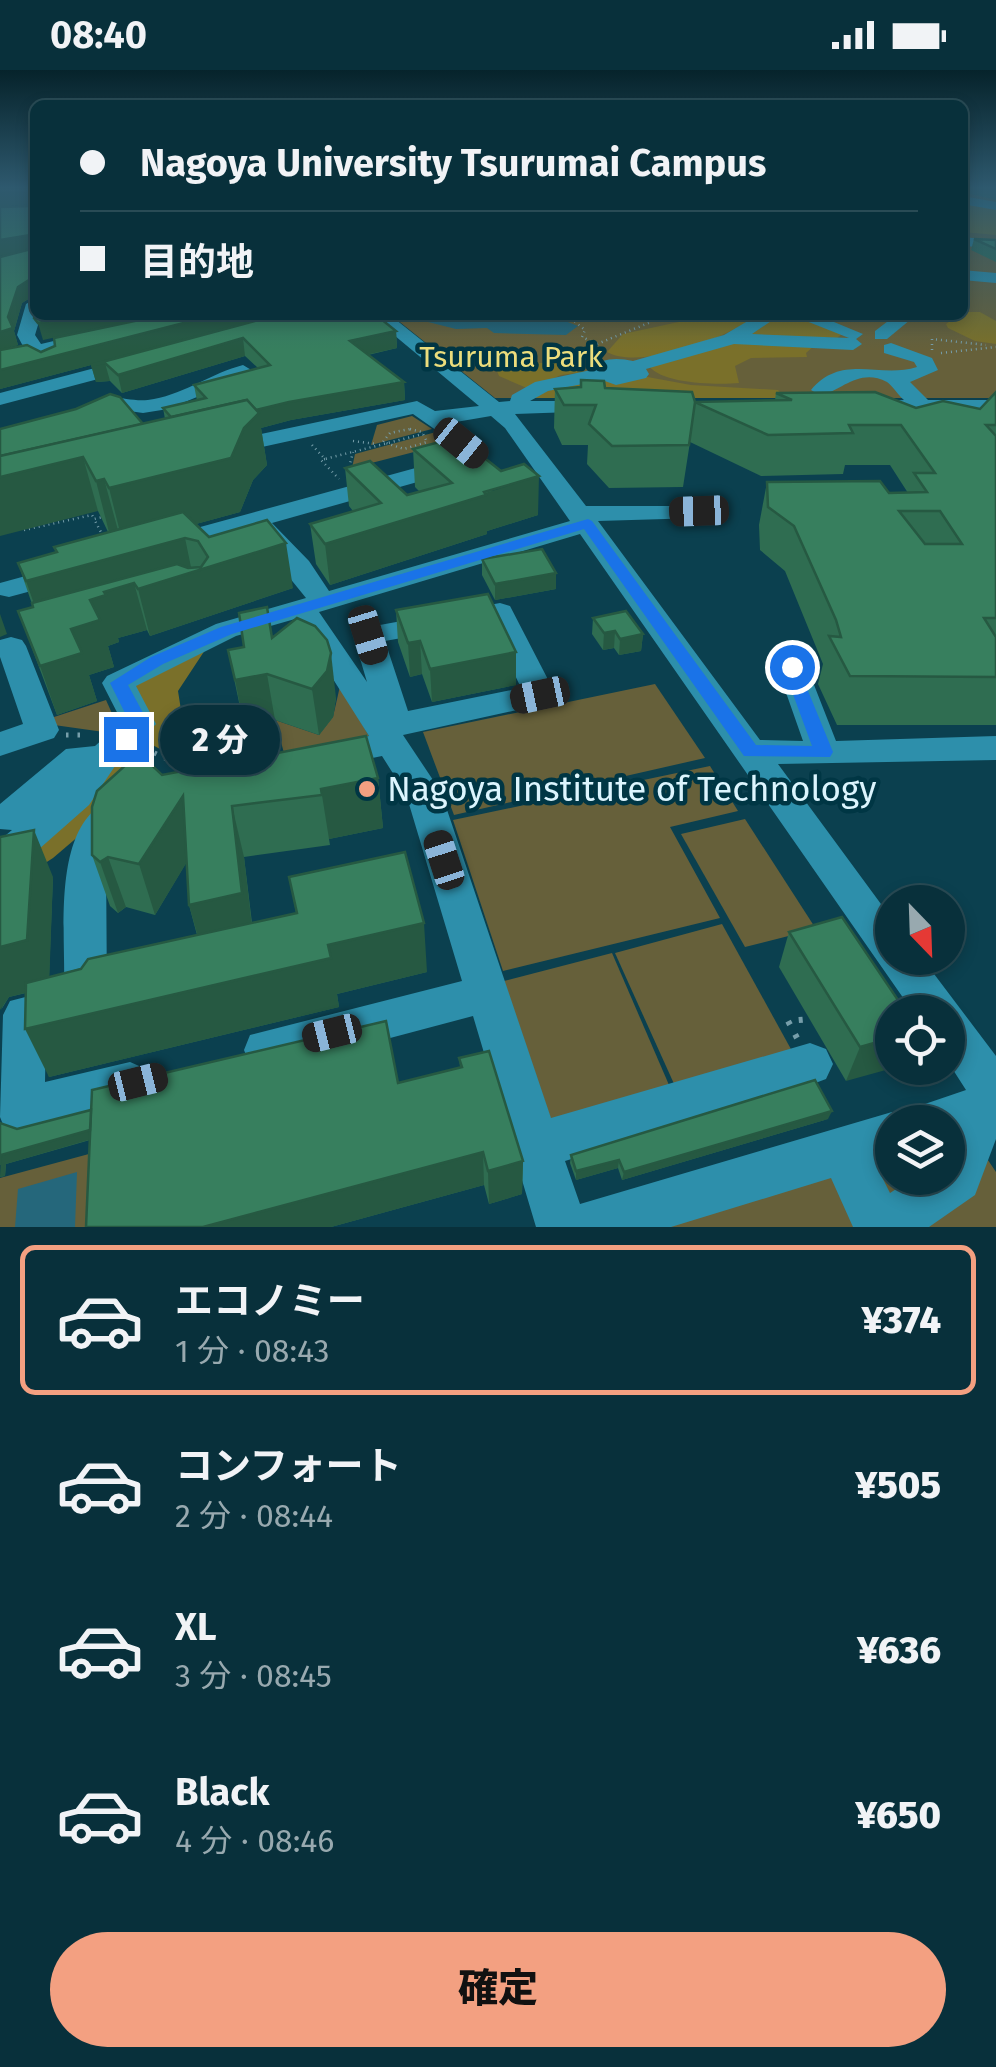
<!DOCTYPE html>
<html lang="ja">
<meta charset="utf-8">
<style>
:root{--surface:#08303b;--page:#113842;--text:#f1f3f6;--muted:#98a9af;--line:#294b55;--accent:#f3a081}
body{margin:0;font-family:"Fira Sans","Noto Sans JP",sans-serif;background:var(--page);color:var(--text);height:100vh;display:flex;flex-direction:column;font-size:38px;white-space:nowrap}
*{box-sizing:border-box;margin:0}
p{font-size:32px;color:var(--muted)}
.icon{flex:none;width:55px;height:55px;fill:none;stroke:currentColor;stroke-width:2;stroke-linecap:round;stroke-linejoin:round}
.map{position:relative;height:1157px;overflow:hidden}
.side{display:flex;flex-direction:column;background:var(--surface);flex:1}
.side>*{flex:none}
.banner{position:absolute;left:30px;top:30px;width:938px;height:220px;border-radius:15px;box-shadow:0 5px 15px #0003,0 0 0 2px var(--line);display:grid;align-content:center;height:220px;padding:0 50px;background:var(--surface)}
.needle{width:65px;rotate:157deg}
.tools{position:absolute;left:875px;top:815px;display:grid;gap:20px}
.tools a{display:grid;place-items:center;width:90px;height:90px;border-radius:50%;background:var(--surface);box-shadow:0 5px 15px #0003,0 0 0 2px var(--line);font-size:50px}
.end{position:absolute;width:45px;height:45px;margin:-22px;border:12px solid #1a73e8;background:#fff;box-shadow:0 0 0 5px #fff}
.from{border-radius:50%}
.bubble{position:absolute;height:70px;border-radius:35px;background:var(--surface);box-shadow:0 5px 15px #0003,0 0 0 2px var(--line);font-size:32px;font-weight:800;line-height:70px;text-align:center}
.car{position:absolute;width:30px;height:60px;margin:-30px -15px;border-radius:12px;box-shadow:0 0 8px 2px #0007;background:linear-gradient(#222 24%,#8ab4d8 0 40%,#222 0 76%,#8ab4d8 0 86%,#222 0)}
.banner b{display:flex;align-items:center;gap:35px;height:95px;font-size:38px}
.banner b+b{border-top:2px solid var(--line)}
.banner i{width:25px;height:25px;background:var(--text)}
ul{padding:18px 0 0;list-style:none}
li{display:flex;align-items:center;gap:30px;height:150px;margin:0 20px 15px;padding:0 30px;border:5px solid transparent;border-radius:15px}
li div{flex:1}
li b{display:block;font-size:38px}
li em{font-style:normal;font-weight:800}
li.on{border-color:var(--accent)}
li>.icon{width:90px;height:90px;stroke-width:1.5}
.button{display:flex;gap:20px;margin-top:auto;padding:20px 50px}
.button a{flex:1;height:115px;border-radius:60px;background:var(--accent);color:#111;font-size:40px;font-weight:800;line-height:115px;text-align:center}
.status{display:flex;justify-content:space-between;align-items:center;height:70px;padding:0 50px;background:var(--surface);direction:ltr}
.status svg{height:28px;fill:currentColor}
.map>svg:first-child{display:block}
.green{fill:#66603a}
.forest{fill:#7a702a}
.water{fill:#25677b}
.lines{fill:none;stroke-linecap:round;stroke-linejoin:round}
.path-far3{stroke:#779eaa;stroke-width:2.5;stroke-dasharray:1 4;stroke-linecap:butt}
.path-far2{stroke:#779eaa;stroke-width:4;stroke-dasharray:2.5 8;stroke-linecap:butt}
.path-far1{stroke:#779eaa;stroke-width:5;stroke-dasharray:2.5 9;stroke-linecap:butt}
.path{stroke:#779eaa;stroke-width:6;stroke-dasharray:4 11;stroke-linecap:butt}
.minor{fill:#2d8fab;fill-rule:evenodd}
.wall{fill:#2f6d51}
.shaded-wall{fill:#265942}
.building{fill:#377f5e;stroke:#265942;stroke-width:2.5;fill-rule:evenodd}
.route{fill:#1a73e8}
.poi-dot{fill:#f3a081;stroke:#003644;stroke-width:4}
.labels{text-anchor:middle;stroke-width:9;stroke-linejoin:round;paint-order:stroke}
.far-park-label{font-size:30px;fill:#ecdd7c;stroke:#003644}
.poi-label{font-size:35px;fill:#dcf5fe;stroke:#003644;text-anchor:start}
</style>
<div class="status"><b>08:40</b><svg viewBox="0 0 49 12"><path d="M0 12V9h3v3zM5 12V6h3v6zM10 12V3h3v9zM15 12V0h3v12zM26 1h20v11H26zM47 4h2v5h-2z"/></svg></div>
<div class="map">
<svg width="996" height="1157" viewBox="0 0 996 1157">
<rect width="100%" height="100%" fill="#0b404f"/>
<g class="green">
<polygon points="963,118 996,118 996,328 495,328 391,245 962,245"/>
<polygon points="412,346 432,359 371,375 377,355"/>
<polygon points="436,362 449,373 352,398 355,384"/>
<polygon points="655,614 705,688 454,745 423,662"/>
<polygon points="340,616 369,666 284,683 275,650 319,665 333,647"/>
<polygon points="106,630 118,657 111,663 54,655 51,648"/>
<polygon points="710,696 738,741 670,757 720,848 503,901 453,750"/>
<polygon points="745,749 816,859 745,877 681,764"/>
<polygon points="722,854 792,981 675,1016 615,883"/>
<polygon points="612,883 669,1015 551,1050 504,911"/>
<polygon points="965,1056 996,1102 996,1157 627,1157 892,1078 892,1108 948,1108 948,1061"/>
<polygon points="100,1081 99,1157 0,1157 0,1108"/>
</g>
<g class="forest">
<polygon points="962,132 996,138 996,165 963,162"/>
<polygon points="963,242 980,242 996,251 996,274 975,271 948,258 946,254"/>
<path d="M711 245H758C730 267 640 301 607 282L623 264Z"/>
<polygon points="778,245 790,245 842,264 837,268 750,265"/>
<path d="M739 272 816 274 806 283 807 287 751 288 735 296 739 313C717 315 662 314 649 296Z"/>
<polygon points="503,293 565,293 584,297 583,302 561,305 529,319 499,306 495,296"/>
<path d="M642 306 691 315 778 320 785 328H534C548 320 562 313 579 310 600 307 623 317 642 306Z"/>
<polygon points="209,574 178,621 184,659 162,680 137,667 132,610"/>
<polygon points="128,676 151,687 114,736 53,788 0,822"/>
</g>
<g class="water">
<polygon points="400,245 550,245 578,256 566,265 494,263 487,258 456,259"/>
<polygon points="77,1102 75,1157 15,1157 18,1119"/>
</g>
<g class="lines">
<g class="path-far3">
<polyline points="567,245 585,260 582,267 597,274 597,284"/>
<polyline points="597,274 651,252 656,245"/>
<polyline points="932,280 932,269 986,275"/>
<polyline points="941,283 996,277"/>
<polygon points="410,359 422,362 427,372 404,379 383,372 390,363"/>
<polyline points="353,371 376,374"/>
<polyline points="312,375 325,389 423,364"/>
<polyline points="325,389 321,390 339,409"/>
<polyline points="348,402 353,382"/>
<polyline points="24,460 92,445 94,449"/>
<polyline points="103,466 94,449 103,447"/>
</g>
<polyline class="path-far2" points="102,464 104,468"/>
<g class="path-far1">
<polyline points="66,665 87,665"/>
<polyline points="144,678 194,702"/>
</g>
<polyline class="path" points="797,968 788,951 810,949"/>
<g class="minor">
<polygon points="962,126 996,132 996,140 962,134"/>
<polygon points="962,167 996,170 996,178 962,176"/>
<polygon points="962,200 996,203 996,213 962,210"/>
<polygon points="35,229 35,245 41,245 35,265 41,274 92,262 101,268 51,283 58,290 55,294 41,294 33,287 0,295 0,283 24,278 17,265 26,234"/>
<path d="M370 245H390L499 332 510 331 512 325 535 312 591 300C601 287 618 288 633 291L724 265 758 245H780L752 264 849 268 791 245H817L863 264 856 269 862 274 853 280 734 274 646 299 649 304 646 308 616 315 602 310 548 321 530 331H593L600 333 604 337 600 341 515 344 586 436H708L711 441 699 448 598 451 760 670 803 671 777 597 781 590H803L807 597 836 671 996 666V690L778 694 892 849V888H922L996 986V1069L975 1125 929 1157H853L831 1108 671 1157H536L473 946 266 1001 250 995 244 980 250 965 462 911 406 724 382 686 329 697 317 693 312 685 317 677 369 666 295 549 236 566 136 616 156 654 115 696 89 735 13 802 0 807V770L12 760 0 759V734L66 679 95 676 122 652 102 613 107 606 216 554 306 528 250 459 169 482 156 474 160 468 452 388 460 390 464 395 460 400 272 453 309 491 329 521 570 451 505 358 491 346 450 353 454 358 443 365 413 344 226 385 218 383 215 378 218 373 417 331 435 341 479 336ZM580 464 913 942H948V992L966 1020 919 1036 912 1052H948V1108H913L890 1123 876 1095 892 1090V1052H910L892 1042 580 1134 565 1091 810 1015 826 1009 833 994 826 979 810 973 551 1048 441 722 403 665 540 635 551 632 556 625 510 536 500 533 358 559 353 565 367 612 319 542ZM490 552 521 618 408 641 385 571Z"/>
<polygon points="896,245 916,245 887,269 875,269 875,261"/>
<path d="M891 273 932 288 938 300 910 312 928 330H996V342L862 340 858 336 862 332 904 330C898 325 892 315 887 312 860 298 843 319 821 326L811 320C842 283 879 309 917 297L914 292 884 283V275Z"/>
<polygon points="129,289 136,291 136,299 0,335 0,323"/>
<path d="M243 295 253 301 250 305 168 339 143 343 115 339 92 348 81 342C107 315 125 335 154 329 186 323 212 303 243 295Z"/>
<polygon points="62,496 76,504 72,510 9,527 0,525 0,513"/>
<polygon points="11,567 22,570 26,576 59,660 54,668 0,686 0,662 23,654 0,587 0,570"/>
<path d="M116 728 129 732 134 741 111 769 106 787 107 931 100 944 46 959 45 1012 130 992 146 999 153 1014 146 1029 130 1036 21 1064 4 1057 0 1047 3 945 10 931 64 917C66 862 50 748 116 728Z"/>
</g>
</g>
<g class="wall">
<polygon points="35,118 35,228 33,226 22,233 14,261 18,275 0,280 31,136 33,134 0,136"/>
<polygon points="968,118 996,118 996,130 967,123"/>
<polygon points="974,169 996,170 996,192 971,180"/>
<polygon points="396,261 397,278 368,285 404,312 405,330 291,350 261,358 267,395 253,410 240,442 196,454 209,467 293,518 150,566 147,560 118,568 119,572 108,576 114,597 89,605 97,631 57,645 18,541 33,537 18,493 56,482 54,477 108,462 98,441 0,359 143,354 165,349 163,338 197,331 194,315 258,298 245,286 122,323 110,311 96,312 91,295 0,319 0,280 41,282 55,276"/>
<polygon points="605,318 695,332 775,330 776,323 916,338 980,339 996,322 996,655 837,655 818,614 823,594 785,501 760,480 759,455 767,412 889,423 908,423 890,395 845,395 843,404 761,406 690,372 683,417 609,418 587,394 588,375 562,375 554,358 555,319"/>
<polygon points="413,379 538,445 487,461 487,464 330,515 316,494 310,454 353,441 349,436 345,398 407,425 420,422 415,417"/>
<polygon points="482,489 556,519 495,530 482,505"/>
<polygon points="396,540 516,582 516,615 432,632 422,604 410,607 398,572"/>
<polygon points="593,548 643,564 641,581 619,585 614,578 603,580 592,564"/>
<polygon points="273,568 336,628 333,647 319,665 275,650 244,656 228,580 244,577"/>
<polygon points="162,705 378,708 383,758 329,769 330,775 244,787 252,853 296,843 289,807 427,902 337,924 339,937 49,1007 26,923 9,927 1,940 53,807 49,907 197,865 189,835 186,793 155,845 126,837 118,843 110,836 92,785"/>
<polygon points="789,862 906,942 846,1011 779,897"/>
<polygon points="459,988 523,1091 522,1124 489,1134 484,1115 331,1157 86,1157 90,1070 6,1094 5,1106 0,1107 17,1059 398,1013 460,997"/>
<polygon points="828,1049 622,1110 618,1098 576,1110 570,1093 571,1085"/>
</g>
<g class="shaded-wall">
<polygon points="31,121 35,134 0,136 0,123"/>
<polygon points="30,165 34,179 0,186 0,170"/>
<polygon points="29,210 33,226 22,233 14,261 18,275 0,280 0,262 8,247 18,217"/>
<polygon points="77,245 159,245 43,270 38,253"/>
<polygon points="215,245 281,245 105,293 110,311 96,312 91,295 0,319 0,300"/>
<polygon points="396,261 397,278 352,288 350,271"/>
<polygon points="243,268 245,286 122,323 118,305"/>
<polygon points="404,312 405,330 291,350 261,358 267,395 253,410 240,442 123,474 109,418 180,359 289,332"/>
<polygon points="83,387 98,441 0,466 0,403"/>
<polygon points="539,406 538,445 487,461 487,464 330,515 325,474"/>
<polygon points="104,409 119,464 110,466 96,411"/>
<polygon points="185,468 192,502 286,473 293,518 150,566 138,519 134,513 147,560 118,568 119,572 108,576 114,597 89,605 97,631 57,645 40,596 42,557 26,511"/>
<polygon points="556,503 556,519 495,530 495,514"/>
<polygon points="0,544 7,564 0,567"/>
<polygon points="615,561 614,578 603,580 604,563"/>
<polygon points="643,564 641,581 619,585 620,569"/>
<polygon points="420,571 422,604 410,607 408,573"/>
<polygon points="516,582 516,615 432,632 430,599"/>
<polygon points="331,583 336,628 333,647 319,665 312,619"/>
<polygon points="267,604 275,650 244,656 235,610"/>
<polygon points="378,708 383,758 329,769 321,719"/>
<polygon points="183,726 196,777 155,845 139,794"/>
<polygon points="232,736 244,787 254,874 203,885 189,835"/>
<polygon points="34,760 53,807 49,917 9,927 0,940 0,877"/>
<polygon points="108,787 126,837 118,843 100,792"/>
<polygon points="424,853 427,902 337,924 339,937 49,1007 25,959 328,875"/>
<polygon points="892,968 893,998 846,1011 860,977"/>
<polygon points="832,1041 828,1049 622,1110 624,1102"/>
<polygon points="95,1059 99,1067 6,1094 5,1106 0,1107 1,1085"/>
<polygon points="483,1082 484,1115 331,1157 203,1157"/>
<polygon points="619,1090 618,1098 576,1110 576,1101"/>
<polygon points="523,1091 522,1124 489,1134 488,1101"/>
</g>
<g class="building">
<polygon points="0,118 35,118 35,132 31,121 0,123"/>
<polygon points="35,133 35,225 34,213 29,210 18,217 8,247 13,258 0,262 0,187 35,178 35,168 30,165 0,170 0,137 31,136"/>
<polygon points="974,169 996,170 996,179"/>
<polygon points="35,245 77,245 38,253 34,248"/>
<polygon points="163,245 215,245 0,300 0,280 27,275 41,282 55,276 54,268"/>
<polygon points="277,245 376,245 396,261 350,271 404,312 289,332 256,340 247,330 171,347 163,338 206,328 194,315 270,295 243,268 118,305 105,293 91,295"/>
<path d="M581 310 604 311 605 318 692 322 695 332 792 330 776 323 875 322 916 338 943 331 980 339 996 322V355H986L996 366V548H984L996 567V607L850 606 829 566 841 567 836 550 794 456 768 437 767 412 880 411 889 423 927 422 914 403H935L901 355H849L853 363 768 365 695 332 689 375 612 376 589 354 596 335H564L555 319 581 317ZM899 441H940L962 474H925Z"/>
<polygon points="110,324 120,327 143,354 0,386 0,359 76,339"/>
<polygon points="247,330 259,343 244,358 231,388 109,418 104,409 96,411 83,387 0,407 0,386"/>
<polygon points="458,367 501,401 524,394 539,406 484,422 486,425 325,474 310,454 381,433 345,398 370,391 407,425 452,413 413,379"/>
<polygon points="183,442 209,467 267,450 286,473 138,519 134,513 104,522 106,525 90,530 100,550 71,559 82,583 40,596 18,541 33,537 32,533 177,494 188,498 201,497 208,487 198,471 185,468 26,511 18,493 57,482 54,477"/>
<polygon points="542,479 556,503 495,514 482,489"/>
<polygon points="488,524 516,582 430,599 420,571 408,573 396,540"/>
<polygon points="267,537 272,568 297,548 315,556 327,570 331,583 327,601 312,619 267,604 235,610 228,580 244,577 239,543"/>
<polygon points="626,541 643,564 620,569 615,561 604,563 593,548"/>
<polygon points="366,666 378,708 321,719 322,725 232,736 242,823 189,835 183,726 139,794 108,787 100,792 92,785 92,737 97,721 139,683 162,705"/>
<polygon points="34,760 27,870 0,877 0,767"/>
<polygon points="405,782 424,853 328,875 331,888 25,959 26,913 81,899 88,889 297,843 289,807"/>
<polygon points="842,847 906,942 892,942 892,968 860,977 789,862"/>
<polygon points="386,951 398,1013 462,997 459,988 489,981 523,1091 488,1101 483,1082 203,1157 86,1157 92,1020"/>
<polygon points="815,1010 832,1041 624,1102 619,1090 576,1101 571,1085"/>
<polygon points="91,1040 90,1060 1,1085 0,1095 0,1053 17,1059"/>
</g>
<linearGradient id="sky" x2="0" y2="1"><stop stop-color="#06232b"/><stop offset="0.42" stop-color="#2e596e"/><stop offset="1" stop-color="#2e596e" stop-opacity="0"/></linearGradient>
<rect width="996" height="280" fill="url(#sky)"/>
<polygon class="route" points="588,449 592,451 756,675 812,676 783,597 797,594 833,682 830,687 744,686 584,459 232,564 163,594 128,615 149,654 132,674 119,674 117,669 130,653 110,613 151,587 221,557"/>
<circle class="poi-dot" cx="367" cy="719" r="10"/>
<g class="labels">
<g class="far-park-label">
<text x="511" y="297">Tsuruma Park</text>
</g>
<g class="poi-label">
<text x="387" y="731">Nagoya Institute of Technology</text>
</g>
</g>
</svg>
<div class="tools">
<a><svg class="needle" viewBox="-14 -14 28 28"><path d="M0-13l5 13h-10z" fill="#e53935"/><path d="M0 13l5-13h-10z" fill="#98a9af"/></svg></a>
<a><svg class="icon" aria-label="locate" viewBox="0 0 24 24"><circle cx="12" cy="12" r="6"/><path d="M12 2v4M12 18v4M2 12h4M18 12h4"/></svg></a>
<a><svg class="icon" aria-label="layers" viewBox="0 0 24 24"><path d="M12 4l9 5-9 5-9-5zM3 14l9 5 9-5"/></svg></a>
</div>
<i class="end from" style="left:792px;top:597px"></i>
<i class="end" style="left:126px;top:669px"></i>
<div class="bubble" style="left:160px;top:635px;width:120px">2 分</div>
<i class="car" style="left:461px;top:373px;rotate:129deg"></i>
<i class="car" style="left:699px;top:441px;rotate:268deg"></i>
<i class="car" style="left:368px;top:565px;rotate:163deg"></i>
<i class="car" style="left:540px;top:625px;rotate:258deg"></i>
<i class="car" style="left:444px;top:790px;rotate:342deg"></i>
<i class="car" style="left:332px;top:963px;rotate:256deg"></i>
<i class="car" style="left:138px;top:1012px;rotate:76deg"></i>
<div class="banner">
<b><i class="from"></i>Nagoya University Tsurumai Campus</b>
<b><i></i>目的地</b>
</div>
</div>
<section class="side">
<ul>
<li class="on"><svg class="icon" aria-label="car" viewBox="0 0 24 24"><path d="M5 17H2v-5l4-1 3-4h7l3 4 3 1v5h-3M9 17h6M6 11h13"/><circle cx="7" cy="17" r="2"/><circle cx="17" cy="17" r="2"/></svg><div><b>エコノミー</b><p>1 分 · 08:43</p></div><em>¥374</em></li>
<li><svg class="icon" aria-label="car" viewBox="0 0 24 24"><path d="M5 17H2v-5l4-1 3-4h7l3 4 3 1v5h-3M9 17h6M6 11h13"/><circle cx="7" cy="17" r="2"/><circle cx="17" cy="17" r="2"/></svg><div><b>コンフォート</b><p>2 分 · 08:44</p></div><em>¥505</em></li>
<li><svg class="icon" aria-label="car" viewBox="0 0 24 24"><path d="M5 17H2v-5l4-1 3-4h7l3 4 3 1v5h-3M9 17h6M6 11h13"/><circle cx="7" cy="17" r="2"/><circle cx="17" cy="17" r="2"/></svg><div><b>XL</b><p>3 分 · 08:45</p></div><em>¥636</em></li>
<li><svg class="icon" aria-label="car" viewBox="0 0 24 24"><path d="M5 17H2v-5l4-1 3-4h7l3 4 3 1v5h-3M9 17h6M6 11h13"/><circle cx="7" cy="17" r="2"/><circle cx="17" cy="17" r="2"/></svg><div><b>Black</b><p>4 分 · 08:46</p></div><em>¥650</em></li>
</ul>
<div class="button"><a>確定</a></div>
</section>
